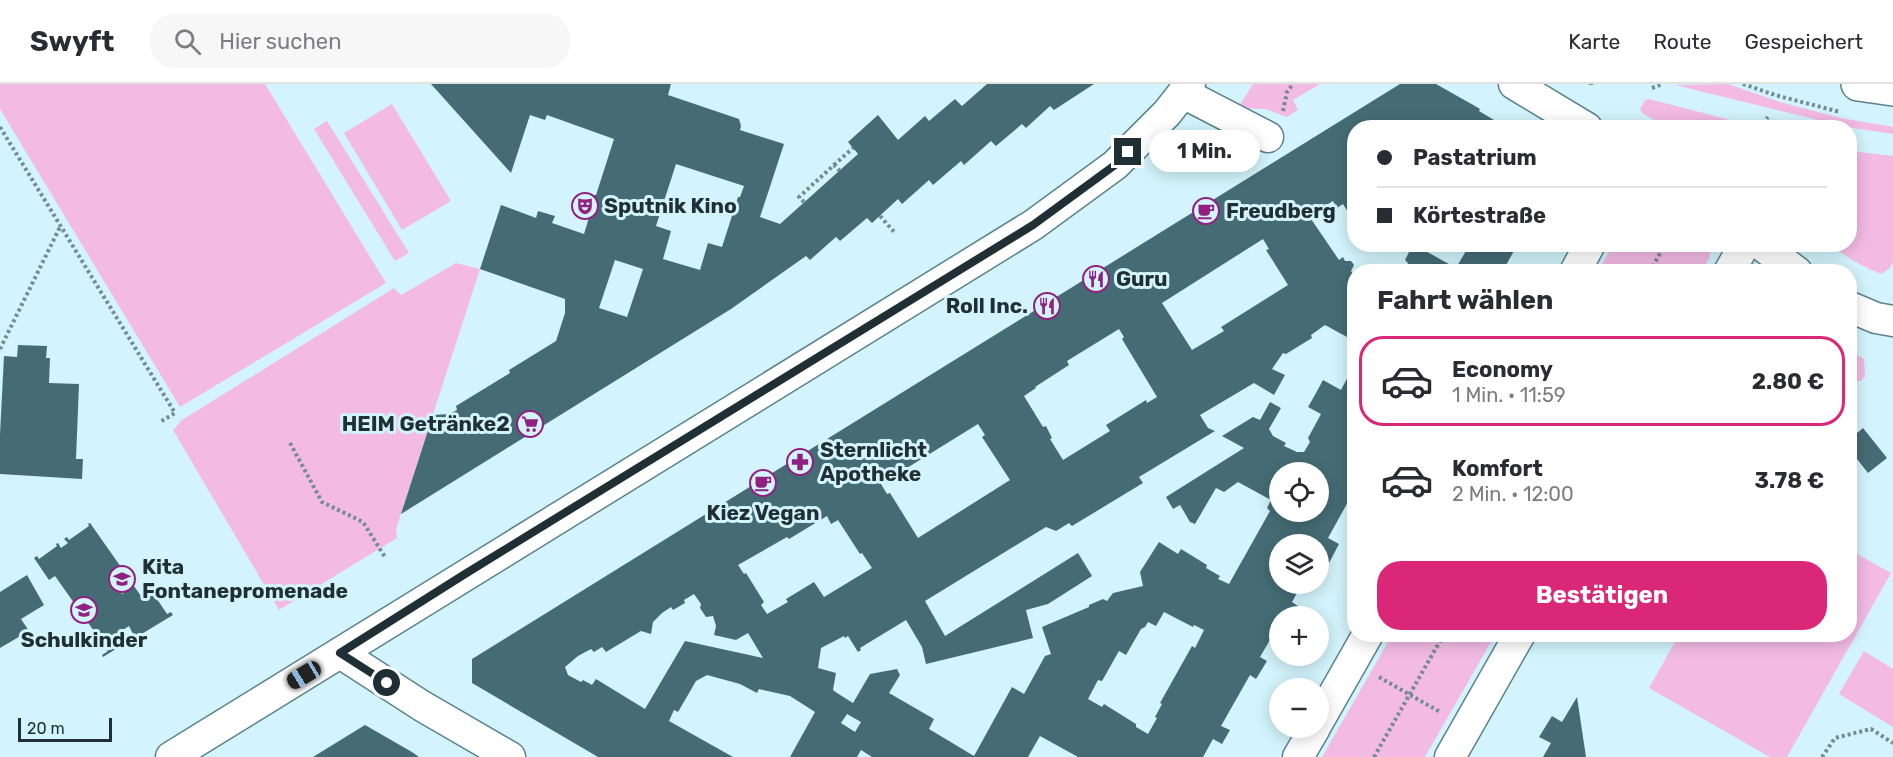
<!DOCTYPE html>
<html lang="de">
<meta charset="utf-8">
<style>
:root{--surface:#fff;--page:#f7f7f7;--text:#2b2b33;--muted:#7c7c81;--line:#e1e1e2;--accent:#db2777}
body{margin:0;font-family:Rubik,sans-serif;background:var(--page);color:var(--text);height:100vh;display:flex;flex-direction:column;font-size:22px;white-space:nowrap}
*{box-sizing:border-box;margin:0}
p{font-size:20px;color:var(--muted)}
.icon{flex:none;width:33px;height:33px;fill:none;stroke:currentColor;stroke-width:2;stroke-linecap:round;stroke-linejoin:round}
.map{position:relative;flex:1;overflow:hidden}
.details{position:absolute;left:1347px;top:180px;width:510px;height:378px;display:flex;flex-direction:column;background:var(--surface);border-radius:24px;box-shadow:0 3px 15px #0003}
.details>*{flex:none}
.hud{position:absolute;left:1347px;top:36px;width:510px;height:132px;border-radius:24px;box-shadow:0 3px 15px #0003;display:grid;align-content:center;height:132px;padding:0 30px;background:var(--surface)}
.buttons{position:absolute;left:1269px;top:378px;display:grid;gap:12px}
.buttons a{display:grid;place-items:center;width:60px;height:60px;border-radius:50%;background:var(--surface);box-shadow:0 3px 15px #0003;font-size:30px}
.scale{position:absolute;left:18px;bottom:15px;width:94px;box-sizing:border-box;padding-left:6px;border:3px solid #1f2f33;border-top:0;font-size:16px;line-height:21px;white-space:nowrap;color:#1f2f33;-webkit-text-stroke:4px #d3f4fc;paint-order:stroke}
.end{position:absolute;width:27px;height:27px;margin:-14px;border:8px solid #1f2f33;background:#fff;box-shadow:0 0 0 3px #fff}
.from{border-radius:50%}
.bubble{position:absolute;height:42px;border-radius:21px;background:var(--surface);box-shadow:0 3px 15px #0003;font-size:20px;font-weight:700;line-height:42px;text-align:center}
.car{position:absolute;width:18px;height:36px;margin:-18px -9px;border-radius:8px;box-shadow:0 0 4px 2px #0007;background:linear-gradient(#222 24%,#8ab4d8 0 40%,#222 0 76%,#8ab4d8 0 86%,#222 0)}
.hud b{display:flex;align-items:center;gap:21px;height:57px;font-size:22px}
.hud b+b{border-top:2px solid var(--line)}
.hud i{width:15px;height:15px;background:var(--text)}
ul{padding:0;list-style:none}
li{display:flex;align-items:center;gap:18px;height:90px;margin:0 12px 9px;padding:0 18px;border:3px solid transparent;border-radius:24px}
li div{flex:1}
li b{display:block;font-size:22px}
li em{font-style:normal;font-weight:700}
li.current{border-color:var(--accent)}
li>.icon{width:54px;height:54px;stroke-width:1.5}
h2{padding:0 30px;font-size:27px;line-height:72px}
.button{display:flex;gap:12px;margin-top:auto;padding:12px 30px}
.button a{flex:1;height:69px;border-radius:24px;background:var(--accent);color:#fff;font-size:24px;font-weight:700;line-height:69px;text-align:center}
header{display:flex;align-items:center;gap:36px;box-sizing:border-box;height:84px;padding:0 30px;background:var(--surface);border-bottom:2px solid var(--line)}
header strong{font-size:28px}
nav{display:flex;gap:33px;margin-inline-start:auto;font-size:21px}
.search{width:420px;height:54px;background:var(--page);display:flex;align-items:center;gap:15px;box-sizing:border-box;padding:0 21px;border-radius:24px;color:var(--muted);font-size:22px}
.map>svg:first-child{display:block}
.green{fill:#f3bbe4}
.building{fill:#456c75;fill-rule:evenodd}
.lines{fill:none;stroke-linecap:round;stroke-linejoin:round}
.minor-casing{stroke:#5c838c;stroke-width:33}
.major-casing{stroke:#5c838c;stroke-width:36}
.path{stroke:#738b91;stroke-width:4;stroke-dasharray:3 3;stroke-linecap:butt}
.minor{stroke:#fff;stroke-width:30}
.major{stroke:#fff;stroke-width:33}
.route{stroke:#1f2f33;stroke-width:8}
.labels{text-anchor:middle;stroke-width:6;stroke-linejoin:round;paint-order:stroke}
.poi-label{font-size:21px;font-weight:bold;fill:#1f2f33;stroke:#d3f4fc;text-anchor:start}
</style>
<header>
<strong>Swyft</strong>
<div class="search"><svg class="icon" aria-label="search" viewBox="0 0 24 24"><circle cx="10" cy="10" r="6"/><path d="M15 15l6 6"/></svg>Hier suchen</div>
<nav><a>Karte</a><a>Route</a><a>Gespeichert</a></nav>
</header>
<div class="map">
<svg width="1893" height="673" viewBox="0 0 1893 673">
<rect width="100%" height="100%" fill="#d3f4fc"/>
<g class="green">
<polygon points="0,0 265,0 386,199 180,323 0,25"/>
<polygon points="1253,0 1320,0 1293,16 1298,26 1287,33 1265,25 1238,24"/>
<polygon points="1728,0 1780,18 1841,34 1893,43 1893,50 1846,43 1675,1"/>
<polygon points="1649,15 1757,43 1667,43 1642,29 1640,25 1645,16"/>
<polygon points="392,20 451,117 402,146 344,49"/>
<polygon points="327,37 409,169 395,177 314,45"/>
<polygon points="1225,44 1245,57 1213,76 1207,77 1206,74"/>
<path d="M1850 67 1893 72V178L1889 185 1881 190C1862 183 1846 172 1830 161L1850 160Z"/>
<polygon points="1613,161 1712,160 1712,161 1709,175 1702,187 1598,187"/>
<polygon points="456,179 480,185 396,445 397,454 279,526 173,346 182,336 394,204 401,211"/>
<polygon points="1850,267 1864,275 1865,292 1861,297 1853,297 1850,292"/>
<polygon points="1850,466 1891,489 1787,673 1770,673 1649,604 1679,551 1850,550"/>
<polygon points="1392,551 1495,551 1425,673 1322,673"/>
<polygon points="1864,567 1893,585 1893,643 1839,610"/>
</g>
<g class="building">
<path d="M431 0H671L668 11 739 35 741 42 740 46 784 60 760 133 780 140 858 70 848 58 878 31 898 56 925 32 929 37 955 15 962 22 987 0H1094L1054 26 1050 22 1026 44 1022 40 996 62 991 57 964 81 961 77 933 101 929 96 902 120 898 115 872 139 867 134 840 157 836 153 810 176 806 172 731 225 401 430 433 331 449 330 457 326 456 322 510 289 509 286 556 257 565 229V215L480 185 501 121 536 134 538 127 555 132 552 139 584 150 590 130 588 129 594 111H596L614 55 547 31 545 36 530 31 511 89ZM676 80 744 102 740 113H738L722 163 708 159 700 186 663 175 671 147 656 142ZM615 176 643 185 627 233 599 224Z"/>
<path d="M1400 0H1436L1475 22 1480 25 1479 27 1499 39 1496 44H1354V131L1351 133 1343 120 1337 124 1333 117 1309 132 1339 176 1343 173 1345 177H1351L1354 181 1351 187 1354 191V254L1349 251 1347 253 1325 241 1311 251 1312 254 1286 270 1283 269 1272 285 1285 291 1274 311 1254 299 1200 331 1208 344 1215 347 1139 393 1143 399 1072 442 1069 439 1056 447 1046 443 925 517 945 552 1078 469 1092 492 1048 520 1026 526 1033 554 926 580 922 563 906 536 860 564 861 566 858 568 848 552 845 554 844 552 821 564 818 584 836 589 833 606 837 609 853 619 870 590 897 585 900 591 889 609 934 635 929 645 974 672 1012 603 1024 610 1045 572 1051 570 1042 543 1089 523V521L1103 515 1107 517 1113 509 1143 502 1140 488 1159 458 1178 470 1181 465 1207 481 1206 484 1220 492 1218 495 1229 500 1270 427 1267 424 1271 416 1238 398 1224 408 1216 404 1195 440 1190 438 1180 421 1173 425 1166 413 1244 364 1222 352 1253 333 1260 336 1270 318 1281 324 1269 345 1273 352 1286 359 1284 362 1297 368H1304L1310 358 1308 354 1321 330 1308 323 1316 309 1323 296 1341 306 1352 285 1349 284 1354 274V407L1328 454 1339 460 1329 479 1318 473V460H1280V500H1302L1292 518 1298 522 1292 532H1280V539L1260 573 1267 577 1256 595 1250 591 1221 642 1230 646 1222 660 1213 655 1203 673H1078L1040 652 1028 673H872L861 666 857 673H790L815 628 790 612 759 605 757 609 740 600 707 591 696 597 678 628 674 626 669 637 733 673H598L472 599V575ZM1263 155 1269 165 1266 166 1288 201 1221 243 1224 247 1192 266 1162 219ZM1119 245 1124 253 1122 255 1157 313 1147 319 1146 316 1106 341 1110 347 1063 376 1050 355 1052 354 1046 342 1043 343 1024 312 1036 304 1035 303 1069 281 1067 277ZM978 340 985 351 982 353 1010 396 918 454 890 409 887 410 881 400ZM1280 388H1318V428H1280ZM827 432 831 440 838 436 860 470 862 469 872 484 824 513 814 498 786 515 788 518 767 530 761 521 764 518 746 489 744 490 738 481 787 453 789 455ZM694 510 701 520 700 524 706 533 713 532 716 542 714 551 736 556 748 549 763 574 685 557 645 625 596 595 592 601 583 596 581 598 568 591 565 583 578 572 591 565 594 568 602 563 606 568 641 547 651 550 653 538 662 529 671 523 673 526 685 519 684 516ZM1164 528 1193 543 1194 541 1204 546 1195 564 1192 562 1160 619 1162 620 1155 633 1157 634 1148 650 1136 643V640L1104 620 1102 623 1088 615 1098 596 1102 597 1119 567 1126 571 1141 545 1145 543 1148 538 1156 542ZM847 630 861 638 855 648 841 639Z"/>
<polygon points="1413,160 1456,184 1470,160 1518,160 1502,188 1404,188 1408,179 1405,176"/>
<polygon points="18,261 47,262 46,274 50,274 49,299 79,300 76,375 83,375 82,395 0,390 0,350 4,272 17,273"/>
<polygon points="1863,344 1887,374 1868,389 1850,366 1850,355"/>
<polygon points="90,439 128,493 116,502 122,510 134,502 143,515 155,507 157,510 155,512 167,530 171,528 173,531 135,554 129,542 112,553 119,563 103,573 102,571 108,567 55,492 49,496 34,474 37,472 39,475 57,462 56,460 58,459 61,464 68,459 64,455 67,453 69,456 89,442 88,440"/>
<polygon points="27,491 44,521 21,535 29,547 0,564 0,508"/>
<polygon points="1577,613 1586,673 1543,673 1551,659 1539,653 1552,632 1562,638"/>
<polygon points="365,641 412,668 419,673 313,673"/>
</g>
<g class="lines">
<defs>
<g id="minor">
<polyline points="1514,0 1587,44"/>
<polyline points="1183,9 1268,53"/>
<polyline points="1760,160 1797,188"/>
<polyline points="1575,188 1590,160"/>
<polyline points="1729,188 1745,160"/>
<polyline points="1850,223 1876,234 1893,237"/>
<polyline points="340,569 422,622 510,673"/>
<polyline points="1318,638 1368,550"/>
<polyline points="171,673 1033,141 1115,81 1167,29 1190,0"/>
<polyline points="1298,673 1315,644"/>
<polyline points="1450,673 1520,550"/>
</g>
<polyline id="major" points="1858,0 1893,5"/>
</defs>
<use href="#minor" class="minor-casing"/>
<use href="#major" class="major-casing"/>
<g class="path">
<polyline points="1591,0 1591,1"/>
<polyline points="1743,0 1775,11 1840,28"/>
<polyline points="1652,4 1663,0"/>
<polyline points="1283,27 1287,8 1293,0"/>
<polyline points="0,43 175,329 160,338"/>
<polyline points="1759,44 1768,33"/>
<polyline points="834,81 853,64"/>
<polyline points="804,118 799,113 834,81 840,87"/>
<polyline points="880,132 896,150"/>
<polyline points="1650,188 1665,160"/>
<polyline points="0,265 60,143"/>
<polyline points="290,359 322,418 363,438 385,473"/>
<polyline points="1379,593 1440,628"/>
<polyline points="1374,673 1444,550"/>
<polyline points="1822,673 1835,654 1871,645 1893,659"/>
</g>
<use href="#minor" class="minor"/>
<use href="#major" class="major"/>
</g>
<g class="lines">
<polyline class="route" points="387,599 340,569 465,490 1033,141 1115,81 1128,68"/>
</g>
<defs>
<symbol id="theatre-ring" viewBox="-11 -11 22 22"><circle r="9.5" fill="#d3f4fc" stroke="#922080" stroke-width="1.5"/><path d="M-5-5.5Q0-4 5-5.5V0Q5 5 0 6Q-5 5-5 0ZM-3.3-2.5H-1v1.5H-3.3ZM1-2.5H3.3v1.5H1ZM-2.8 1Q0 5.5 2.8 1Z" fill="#922080"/></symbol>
<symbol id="cafe-ring" viewBox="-11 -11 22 22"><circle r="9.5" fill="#d3f4fc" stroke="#922080" stroke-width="1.5"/><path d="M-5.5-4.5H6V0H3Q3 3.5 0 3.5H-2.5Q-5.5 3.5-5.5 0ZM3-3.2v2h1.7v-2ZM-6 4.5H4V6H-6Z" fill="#922080"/></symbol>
<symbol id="restaurant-ring" viewBox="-11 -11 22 22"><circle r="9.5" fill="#d3f4fc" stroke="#922080" stroke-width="1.5"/><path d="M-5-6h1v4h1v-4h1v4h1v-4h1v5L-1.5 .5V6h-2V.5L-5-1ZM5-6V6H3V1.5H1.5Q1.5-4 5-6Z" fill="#922080"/></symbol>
<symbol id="supermarket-ring" viewBox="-11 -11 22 22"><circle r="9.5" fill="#d3f4fc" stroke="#922080" stroke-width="1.5"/><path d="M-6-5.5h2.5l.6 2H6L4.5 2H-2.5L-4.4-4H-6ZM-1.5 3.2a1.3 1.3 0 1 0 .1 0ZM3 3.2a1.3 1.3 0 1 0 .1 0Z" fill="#922080"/></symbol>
<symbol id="pharmacy-ring" viewBox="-11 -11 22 22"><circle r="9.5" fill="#d3f4fc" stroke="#922080" stroke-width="1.5"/><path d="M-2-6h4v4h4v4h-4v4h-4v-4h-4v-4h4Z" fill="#922080"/></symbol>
<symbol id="school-ring" viewBox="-11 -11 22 22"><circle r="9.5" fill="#d3f4fc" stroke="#922080" stroke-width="1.5"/><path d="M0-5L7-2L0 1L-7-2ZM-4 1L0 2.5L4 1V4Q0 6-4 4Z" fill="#922080"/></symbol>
</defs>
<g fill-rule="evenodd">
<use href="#theatre-ring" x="570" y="107" width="30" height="30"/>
<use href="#cafe-ring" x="1191" y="112" width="30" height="30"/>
<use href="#restaurant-ring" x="1081" y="180" width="30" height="30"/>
<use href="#restaurant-ring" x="1032" y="207" width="30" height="30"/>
<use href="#supermarket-ring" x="515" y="325" width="30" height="30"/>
<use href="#pharmacy-ring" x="785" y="363" width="30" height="30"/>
<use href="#cafe-ring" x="748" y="384" width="30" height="30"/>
<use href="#school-ring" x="107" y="480" width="30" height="30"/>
<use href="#school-ring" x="69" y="511" width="30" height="30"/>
</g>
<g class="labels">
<g class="poi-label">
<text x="604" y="129">Sputnik Kino</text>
<text x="1226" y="134">Freudberg</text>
<text x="1116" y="202">Guru</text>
<text x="1028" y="229" text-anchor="end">Roll Inc.</text>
<text x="510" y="347" text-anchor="end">HEIM Getränke2</text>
<text x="820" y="373">Sternlicht<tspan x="820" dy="24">Apotheke</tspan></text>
<text x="763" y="436" text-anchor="middle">Kiez Vegan</text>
<text x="142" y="490">Kita<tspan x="142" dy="24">Fontanepromenade</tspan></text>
<text x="84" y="563" text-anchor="middle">Schulkinder</text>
</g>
</g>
</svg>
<div class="buttons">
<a><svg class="icon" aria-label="locate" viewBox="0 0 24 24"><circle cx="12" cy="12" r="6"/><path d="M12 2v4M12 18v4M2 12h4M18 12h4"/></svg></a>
<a><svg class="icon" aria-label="layers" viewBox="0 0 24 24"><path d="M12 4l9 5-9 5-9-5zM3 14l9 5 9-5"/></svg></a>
<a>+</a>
<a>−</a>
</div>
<div class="scale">20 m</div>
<i class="end from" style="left:387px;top:599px"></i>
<i class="end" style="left:1128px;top:68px"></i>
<div class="bubble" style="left:1149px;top:46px;width:111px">1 Min.</div>
<i class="car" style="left:304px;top:591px;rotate:239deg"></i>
<div class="hud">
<b><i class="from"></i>Pastatrium</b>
<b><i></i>Körtestraße</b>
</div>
<section class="details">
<h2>Fahrt wählen</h2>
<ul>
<li class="current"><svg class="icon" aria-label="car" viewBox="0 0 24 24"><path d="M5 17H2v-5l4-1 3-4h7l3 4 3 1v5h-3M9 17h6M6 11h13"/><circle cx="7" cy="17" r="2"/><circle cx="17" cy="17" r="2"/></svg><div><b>Economy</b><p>1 Min. · 11:59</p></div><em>2.80 €</em></li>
<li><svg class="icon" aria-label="car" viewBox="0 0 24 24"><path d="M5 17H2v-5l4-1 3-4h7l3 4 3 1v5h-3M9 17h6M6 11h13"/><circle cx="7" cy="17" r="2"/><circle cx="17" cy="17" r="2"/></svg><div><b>Komfort</b><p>2 Min. · 12:00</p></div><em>3.78 €</em></li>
</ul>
<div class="button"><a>Bestätigen</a></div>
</section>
</div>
